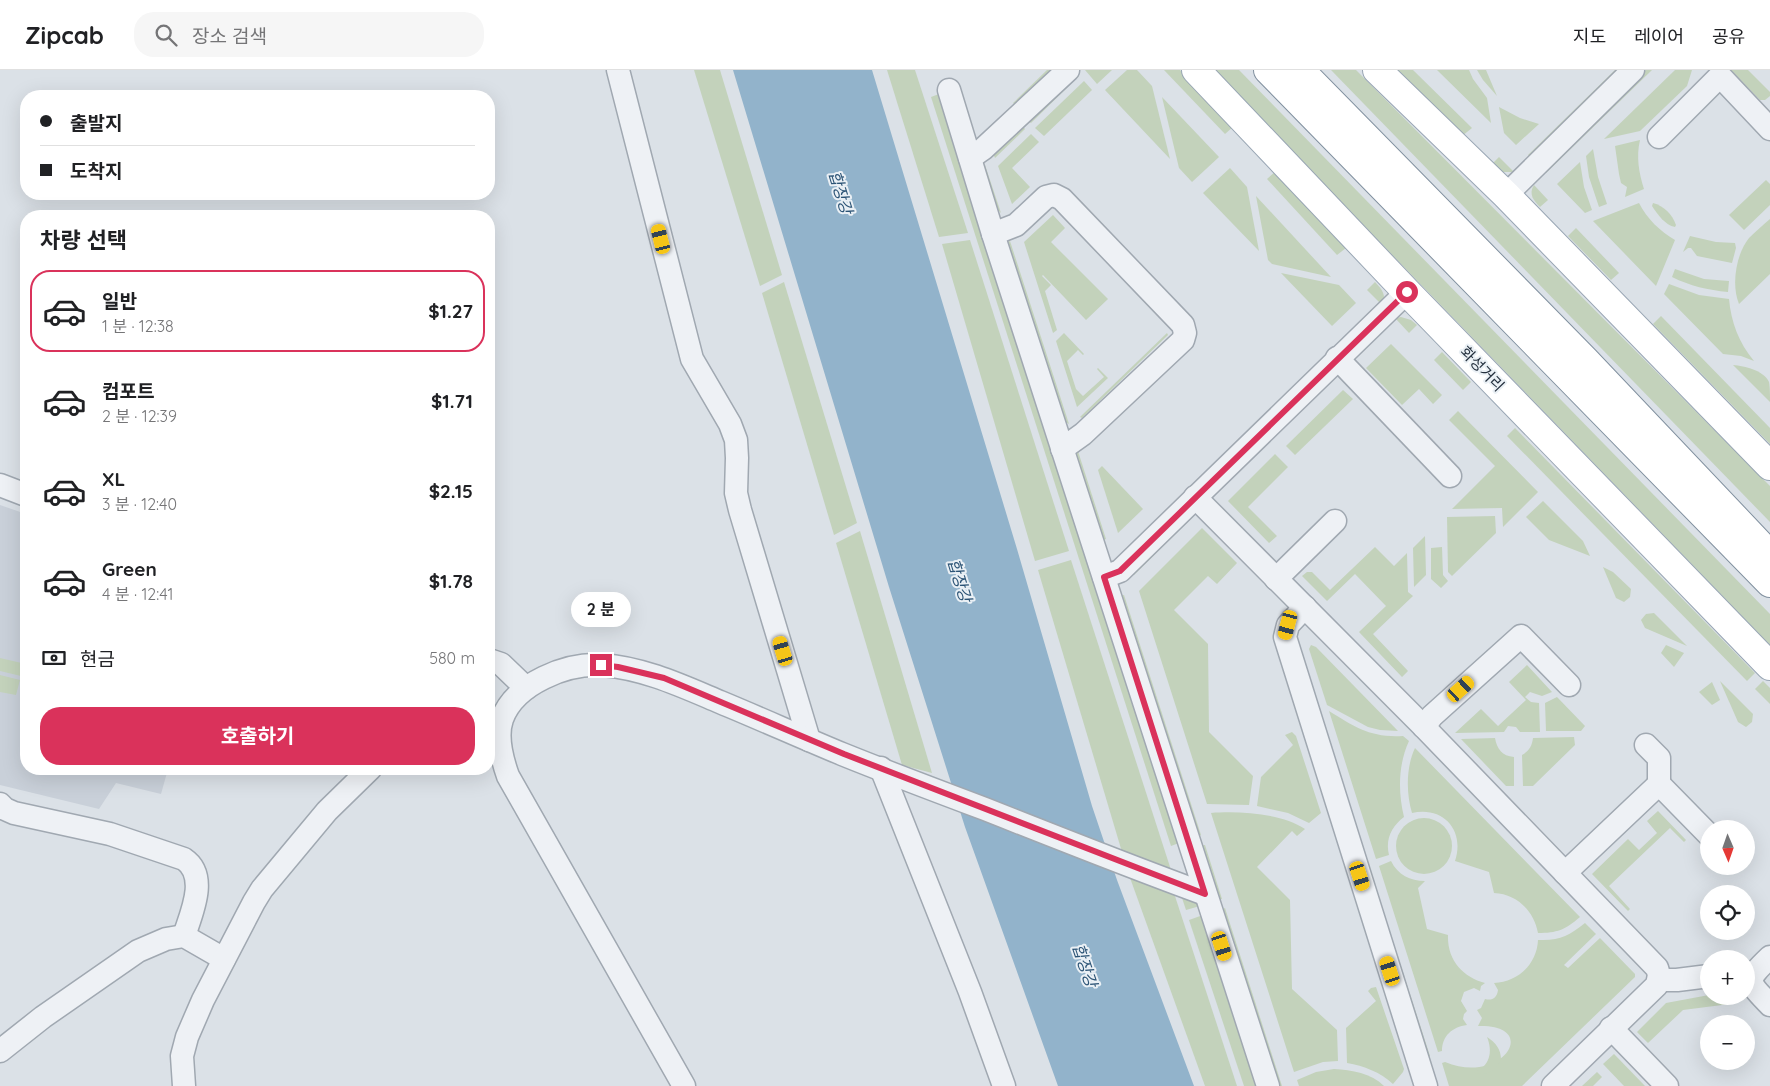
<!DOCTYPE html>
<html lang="ko">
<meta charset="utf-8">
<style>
:root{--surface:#fff;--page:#f6f6f6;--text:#202124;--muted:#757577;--line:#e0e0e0;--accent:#da325b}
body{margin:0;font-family:Quicksand,"Noto Sans KR",sans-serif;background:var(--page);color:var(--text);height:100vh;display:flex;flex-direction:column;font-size:19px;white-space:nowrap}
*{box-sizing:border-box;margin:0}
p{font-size:16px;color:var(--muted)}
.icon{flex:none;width:28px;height:28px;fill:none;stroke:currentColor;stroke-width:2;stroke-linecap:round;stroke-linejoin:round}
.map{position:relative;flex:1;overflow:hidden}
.sheet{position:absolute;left:20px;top:140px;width:475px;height:565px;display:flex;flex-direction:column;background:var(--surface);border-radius:20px;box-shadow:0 5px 20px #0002}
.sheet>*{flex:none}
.guide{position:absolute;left:20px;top:20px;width:475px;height:110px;border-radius:20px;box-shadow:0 5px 20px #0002;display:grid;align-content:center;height:110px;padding:0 20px;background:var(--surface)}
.needle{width:32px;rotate:178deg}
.tools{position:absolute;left:1700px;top:750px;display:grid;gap:10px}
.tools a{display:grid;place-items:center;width:55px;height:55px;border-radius:50%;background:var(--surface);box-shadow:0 5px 20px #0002;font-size:25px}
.end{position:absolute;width:22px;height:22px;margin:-11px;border:6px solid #da325b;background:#fff;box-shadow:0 0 0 2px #fff}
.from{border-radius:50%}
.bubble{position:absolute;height:35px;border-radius:18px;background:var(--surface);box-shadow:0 5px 20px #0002;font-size:16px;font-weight:700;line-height:35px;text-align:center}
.car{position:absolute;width:15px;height:30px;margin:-15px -8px;border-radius:6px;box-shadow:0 0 4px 1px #0007;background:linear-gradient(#f5c518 24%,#345 0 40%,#f5c518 0 76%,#345 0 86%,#f5c518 0)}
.guide b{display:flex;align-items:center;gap:18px;height:48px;font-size:19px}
.guide b+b{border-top:1px solid var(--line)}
.guide i{width:12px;height:12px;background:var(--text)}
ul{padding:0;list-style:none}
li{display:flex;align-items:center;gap:15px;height:82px;margin:0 10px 8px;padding:0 10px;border:2px solid transparent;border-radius:20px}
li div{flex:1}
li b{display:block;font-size:19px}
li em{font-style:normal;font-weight:700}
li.current{border-color:var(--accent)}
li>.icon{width:45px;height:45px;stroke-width:1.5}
h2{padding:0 20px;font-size:22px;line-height:60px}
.pay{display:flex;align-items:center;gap:12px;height:55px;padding:0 20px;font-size:19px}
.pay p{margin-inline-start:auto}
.cta{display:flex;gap:10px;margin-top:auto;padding:10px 20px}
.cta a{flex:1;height:58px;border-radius:20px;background:var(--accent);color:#fff;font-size:20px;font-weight:700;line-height:58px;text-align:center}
header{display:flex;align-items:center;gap:30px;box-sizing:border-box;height:70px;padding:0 25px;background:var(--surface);border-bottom:1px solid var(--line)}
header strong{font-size:24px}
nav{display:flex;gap:28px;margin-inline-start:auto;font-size:18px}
.search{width:350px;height:45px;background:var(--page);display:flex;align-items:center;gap:12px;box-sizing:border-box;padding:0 18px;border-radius:20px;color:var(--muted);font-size:19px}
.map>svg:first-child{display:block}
.built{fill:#c9d0d9}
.green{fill:#c3d2bb}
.water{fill:#92b3cb}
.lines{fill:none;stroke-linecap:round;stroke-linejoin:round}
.minor-casing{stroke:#a0a8b1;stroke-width:25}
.major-casing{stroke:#99a6b4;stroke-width:30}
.highway-casing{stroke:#81909f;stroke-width:30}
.minor{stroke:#eef1f5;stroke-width:22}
.major{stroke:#fff;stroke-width:28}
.highway{stroke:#fff;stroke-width:28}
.route{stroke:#da325b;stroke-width:6}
.labels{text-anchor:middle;stroke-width:4;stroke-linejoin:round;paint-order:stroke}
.street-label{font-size:15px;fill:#24303e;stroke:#eaf0f5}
.water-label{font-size:16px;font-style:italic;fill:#2b5375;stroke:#eaf0f5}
</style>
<header>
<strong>Zipcab</strong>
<div class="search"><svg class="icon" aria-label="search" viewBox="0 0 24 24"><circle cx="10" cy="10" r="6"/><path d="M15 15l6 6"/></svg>장소 검색</div>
<nav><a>지도</a><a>레이어</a><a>공유</a></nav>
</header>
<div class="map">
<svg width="1770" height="1016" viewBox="0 0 1770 1016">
<rect width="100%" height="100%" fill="#dbe1e7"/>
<polygon class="built" points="0,435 26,444 26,699 168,699 161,724 116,713 99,739 0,715"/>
<g class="green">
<polygon points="694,0 720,0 782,205 760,216"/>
<polygon points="887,0 915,0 968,163 939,167"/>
<polygon points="1047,0 1053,0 1017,37 1013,33"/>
<polygon points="1085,0 1112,0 1097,14"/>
<polygon points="1127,0 1137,0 1152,16 1170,89 1105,20"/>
<polygon points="1164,0 1180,0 1234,56 1225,64"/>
<polygon points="1213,0 1239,0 1770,544 1770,575"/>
<polygon points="1331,0 1356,0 1770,416 1770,452"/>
<polygon points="1394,0 1413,0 1472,58 1462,66"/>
<polygon points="1437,0 1469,0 1473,9 1487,28 1491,53"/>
<polygon points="1477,0 1486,0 1497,26 1483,10"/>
<polygon points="1615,0 1621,0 1531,88 1528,85"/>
<polygon points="1646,0 1652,0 1546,103 1543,100"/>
<polygon points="1675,0 1692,0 1687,16 1640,61 1604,69"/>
<polygon points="1731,0 1748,0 1770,22 1770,26 1765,30 1760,30"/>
<polygon points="1076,3 1079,6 1031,53 1027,50"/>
<polygon points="1084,11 1092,20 1044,66 1035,58"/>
<polygon points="939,24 1179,773 1171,776 931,27"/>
<polygon points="1162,27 1219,87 1192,112 1179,98"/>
<polygon points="1499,37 1520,48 1539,54 1516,75 1504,63"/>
<polygon points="1022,55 1025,59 995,88 993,83"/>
<polygon points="1031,64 1039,72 1012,98 1030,117 1012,134 998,96"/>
<path d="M1640 70C1636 87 1639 103 1644 119L1625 127 1627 117 1621 113 1619 104 1615 76Z"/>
<polygon points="1593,79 1598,107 1607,134 1599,137 1589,107 1586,86"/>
<polygon points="1499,87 1514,102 1501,102 1491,95"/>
<polygon points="1580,92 1584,117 1592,140 1585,143 1557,114"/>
<polygon points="985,95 1001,143 995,137 984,99"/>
<polygon points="1230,98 1247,117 1259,181 1203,123"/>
<polygon points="1276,101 1346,178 1337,185 1267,109"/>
<polygon points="1766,110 1770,114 1770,135 1744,160 1729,145"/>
<path d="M1534 115 1548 130 1540 137C1534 131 1528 124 1534 115Z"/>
<polygon points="1256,126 1331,207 1272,194 1268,190"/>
<path d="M1639 133C1647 149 1660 161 1675 170L1656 216 1593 151Z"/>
<path d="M1653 133C1664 136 1672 144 1676 155L1675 157C1665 155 1658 145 1652 136Z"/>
<polygon points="1053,145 1065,158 1051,172 1108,229 1086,250 1043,205 1042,206 1051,215 1045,221 1057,260 1053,263 1024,172"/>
<path d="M1770 149V204L1739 234C1731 215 1736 184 1749 168 1756 161 1763 155 1770 149Z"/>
<polygon points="1576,158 1619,203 1611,210 1568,166"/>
<polygon points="1690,166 1716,172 1735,173 1736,178 1732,193 1697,186 1691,178 1688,178 1683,182"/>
<polygon points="970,170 1069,481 1035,491 942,174"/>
<polygon points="1010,171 1069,354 1064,351 1007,173"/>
<path d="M1675 199 1704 209 1729 211 1728 222C1708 220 1690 216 1672 207Z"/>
<polygon points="1281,203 1339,215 1356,233 1332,256"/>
<polygon points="784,212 857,453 834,465 762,223"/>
<path d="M1375 212C1382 219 1387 226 1382 235L1367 220Z"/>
<path d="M1669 214 1699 225 1729 229C1731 252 1739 273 1754 291L1741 286 1723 284 1664 224Z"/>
<polygon points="1661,246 1770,358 1770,374 1653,254"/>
<polygon points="1401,247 1411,250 1417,255 1409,263 1395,248"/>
<polygon points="1064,263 1084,284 1083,285 1078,280 1067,291 1076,319 1083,326 1104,307 1097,299 1098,298 1108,308 1077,337 1056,271"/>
<polygon points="1167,263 1168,265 1082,348 1080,347"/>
<polygon points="1391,274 1442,325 1433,334 1419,319 1402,335 1366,298"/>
<polygon points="1442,282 1471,312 1463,320 1434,290"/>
<path d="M1733 295C1745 296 1763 300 1769 312 1770 317 1770 326 1770 332Z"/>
<polygon points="1343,320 1353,329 1295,385 1286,376"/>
<polygon points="1458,341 1538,422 1503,457 1502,438 1452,439 1495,396 1449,350"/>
<polygon points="1515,358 1755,603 1747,611 1507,366"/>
<polygon points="1077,378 1106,469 1101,471 1075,384"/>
<polygon points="1275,384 1288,397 1248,437 1277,466 1269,473 1228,431"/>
<polygon points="1102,396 1143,439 1118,463 1098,400"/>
<polygon points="1543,431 1583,471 1590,486 1549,470 1526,447"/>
<polygon points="1200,440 1134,505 1132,502 1194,441"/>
<polygon points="1495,446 1496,463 1452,506 1448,502 1447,447"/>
<polygon points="1202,458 1237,493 1217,514 1208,506 1174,540 1208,574 1209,662 1253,706 1249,735 1207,734 1139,521"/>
<polygon points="860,461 932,703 902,695 836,473"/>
<polygon points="1425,466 1426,505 1414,517 1413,478"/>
<polygon points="1375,477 1394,496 1407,483 1408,522 1413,526 1373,564 1408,601 1402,607 1359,562 1386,536 1355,504 1327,531 1302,506 1307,502 1312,502 1330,520"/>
<polygon points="1442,477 1443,505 1448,511 1441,518 1431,509 1431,478"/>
<polygon points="1071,490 1171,800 1122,782 1038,500"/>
<polygon points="1603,497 1613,502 1631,519 1630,527 1624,532 1616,528"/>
<polygon points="1124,525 1201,765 1197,767 1120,526"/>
<polygon points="1654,543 1687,576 1645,558 1641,550 1646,544"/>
<polygon points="1311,575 1316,577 1398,661 1380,660 1368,657 1327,635 1309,579"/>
<polygon points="1666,575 1684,583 1674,597 1661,583"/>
<polygon points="0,588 26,594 26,600 22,599 21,606 0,601"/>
<polygon points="1527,595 1552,622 1542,626 1530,622 1525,627 1531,632 1539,633 1540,662 1520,662 1516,657 1508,656 1504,662 1455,663 1481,639 1498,656 1526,630 1509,612"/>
<polygon points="0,605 20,610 16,625 0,622"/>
<polygon points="1720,611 1753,644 1752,652 1746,657 1738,652"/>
<polygon points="1763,611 1770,618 1770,634 1755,619"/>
<polygon points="1712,612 1720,630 1712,635 1699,622"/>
<polygon points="1557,627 1585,656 1581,661 1546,661 1545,633"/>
<path d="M1329 641C1355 657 1371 668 1403 666L1409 671C1398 695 1398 722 1404 747 1392 756 1385 769 1389 785L1376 789Z"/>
<polygon points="1320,646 1430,986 1428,987"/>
<polygon points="1292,662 1296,666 1321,743 1309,753 1288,743 1257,736 1261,707 1293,675 1285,665"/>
<path d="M1574 667 1575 675 1533 716H1523L1522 685C1529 681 1532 676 1533 668Z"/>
<path d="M1495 668C1497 679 1502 686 1514 687V716H1506L1461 669Z"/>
<polygon points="1424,670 1588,839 1586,841 1422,672"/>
<path d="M1415 678 1580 847C1565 860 1557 863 1538 863 1534 841 1517 824 1494 823L1489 802 1455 791C1465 761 1444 736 1412 743 1406 723 1406 697 1415 678Z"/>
<polygon points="1658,741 1686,770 1684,772 1670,758 1609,816 1630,839 1628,841 1592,804 1628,769 1639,780 1657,763 1647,751"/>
<path d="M1211 743C1239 741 1281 743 1305 759L1297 766 1292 761 1257 797 1290 830 1292 919 1337 960 1338 991 1323 992 1294 1002Z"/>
<circle cx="1424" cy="776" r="28"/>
<polygon points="1205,775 1222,829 1218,830 1200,776"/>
<path d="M1391 791C1398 805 1410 811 1425 811L1418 818 1427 859 1448 865C1447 890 1463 907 1485 913L1481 916 1480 921 1474 918 1464 922 1461 931 1467 941 1464 944 1463 949 1467 955C1452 957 1442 966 1442 981L1438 982 1379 796Z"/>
<polygon points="1129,805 1173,820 1237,1016 1205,1016"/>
<polygon points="1179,819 1200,836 1186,840"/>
<polygon points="1225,838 1282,1016 1278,1016 1221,840"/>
<polygon points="1203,845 1259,1016 1244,1016 1189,850"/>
<path d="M1585 853 1596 864 1564 895 1568 898 1600 868 1635 904V907L1522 1016H1449L1442 993 1445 992C1502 1016 1542 954 1478 956L1482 948 1477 940 1481 938 1485 929C1492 931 1497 928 1498 920L1494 913C1518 912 1537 894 1538 870 1560 871 1568 866 1585 853Z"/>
<path d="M1376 917 1404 999 1403 1002 1393 1014C1380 1002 1364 996 1347 993L1346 958 1376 931 1368 921 1371 918Z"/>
<polygon points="1709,925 1735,926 1734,932 1730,934 1683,940 1648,973 1637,962 1666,933"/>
<path d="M1487 967C1496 973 1501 979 1501 990 1495 1001 1487 1006 1474 1003 1490 996 1493 982 1487 967Z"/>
<polygon points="1614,984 1645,1016 1624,1016 1603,994"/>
<path d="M1334 999C1352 1000 1371 1003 1384 1016H1299L1297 1010 1316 1002Z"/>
<polygon points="1597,1002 1602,1007 1593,1016 1582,1016"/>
</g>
<polygon class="water" points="733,0 872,0 1017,479 1092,736 1117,810 1194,1016 1058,1016 965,757 889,517"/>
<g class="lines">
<defs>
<g id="minor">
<polyline points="618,0 692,289 730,354 736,370 737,388 736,423 740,440 809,670"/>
<polyline points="949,20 993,164 1268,1016"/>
<polyline points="1659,67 1720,6 1770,59"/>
<polyline points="970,88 983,79 1068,0"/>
<polyline points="1506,125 1633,0"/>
<polyline points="993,164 1016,155 1046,127 1054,125 1062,129 1183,255 1185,263 1183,270 1083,364 1062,379"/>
<polyline points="1337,288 1450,406"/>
<polyline points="0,415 26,425"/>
<polyline points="1195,427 1424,657 1657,898 1659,905 1657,915 1553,1016"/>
<polyline points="1104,507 1120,501 1407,222"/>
<polyline points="1276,509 1335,451"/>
<polyline points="1305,537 1288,555 1285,567 1426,1016"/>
<polyline points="489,590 501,594 526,618"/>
<polyline points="1424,657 1432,646 1521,566 1569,615"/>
<polyline points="1646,675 1659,688 1659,714"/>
<polyline points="881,698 970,922 1004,1016"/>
<path d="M0 734 5 739 14 743 110 764 184 789C209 806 191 844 184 866"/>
<polyline points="1565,803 1659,714 1709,765"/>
<path d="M1770 887C1745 911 1747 911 1770 935"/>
<polyline points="1659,910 1677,910 1709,906"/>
<polyline points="1611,958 1667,1016"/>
<polyline points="0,981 43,947 138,881 166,869 184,866 224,889"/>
<polyline points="184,1016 182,986 187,967 203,930 254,832 262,819 327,741 370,699"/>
<path d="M684 1016 508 706C502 689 496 666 502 649 515 613 567 593 602 595 644 598 682 616 720 632 761 649 801 667 842 684 889 703 937 721 985 739 1058 768 1131 797 1205 824"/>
</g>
<g id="major">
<polyline points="1196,0 1407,222 1770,596"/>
<polyline points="1377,0 1506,125 1770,396"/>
</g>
<g id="highway">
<polyline points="1268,0 1770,513"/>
<polyline points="1300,0 1585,290 1770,485"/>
</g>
</defs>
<use href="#minor" class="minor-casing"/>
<use href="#major" class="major-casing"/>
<use href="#highway" class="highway-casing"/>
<use href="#minor" class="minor"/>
<use href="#major" class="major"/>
<use href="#highway" class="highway"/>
</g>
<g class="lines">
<polyline class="route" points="601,595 618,597 664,608 844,684 1205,824 1104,507 1120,501 1407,222"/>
</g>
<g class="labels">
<g class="street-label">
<text transform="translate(1482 299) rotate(46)" y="5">화성거리</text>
</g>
<g class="water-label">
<text transform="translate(841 122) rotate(73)" y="6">합장강</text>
<text transform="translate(960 510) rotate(73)" y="6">합장강</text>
<text transform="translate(1085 895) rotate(71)" y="6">합장강</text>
</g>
</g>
</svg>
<div class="tools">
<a><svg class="needle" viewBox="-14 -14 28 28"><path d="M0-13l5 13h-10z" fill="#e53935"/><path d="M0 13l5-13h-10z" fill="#757577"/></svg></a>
<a><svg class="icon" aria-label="locate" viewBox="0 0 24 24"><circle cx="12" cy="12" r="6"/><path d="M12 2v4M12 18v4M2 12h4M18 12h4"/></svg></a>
<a>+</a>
<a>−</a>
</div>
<i class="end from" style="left:1407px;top:222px"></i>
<i class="end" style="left:601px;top:595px"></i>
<div class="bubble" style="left:571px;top:522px;width:60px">2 분</div>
<i class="car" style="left:661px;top:169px;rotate:346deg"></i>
<i class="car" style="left:1288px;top:555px;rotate:195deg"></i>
<i class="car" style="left:783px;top:581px;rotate:343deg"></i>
<i class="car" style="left:1461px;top:619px;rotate:48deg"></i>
<i class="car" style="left:1360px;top:806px;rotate:162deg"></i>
<i class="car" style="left:1222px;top:876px;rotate:162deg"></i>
<i class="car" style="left:1390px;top:901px;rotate:342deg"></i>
<div class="guide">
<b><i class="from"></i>출발지</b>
<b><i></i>도착지</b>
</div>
<section class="sheet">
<h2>차량 선택</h2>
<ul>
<li class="current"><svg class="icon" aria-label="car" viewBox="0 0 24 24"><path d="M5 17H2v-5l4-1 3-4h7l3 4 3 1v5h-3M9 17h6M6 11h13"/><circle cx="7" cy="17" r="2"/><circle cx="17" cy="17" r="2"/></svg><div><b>일반</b><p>1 분 · 12:38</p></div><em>$1.27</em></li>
<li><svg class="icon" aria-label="car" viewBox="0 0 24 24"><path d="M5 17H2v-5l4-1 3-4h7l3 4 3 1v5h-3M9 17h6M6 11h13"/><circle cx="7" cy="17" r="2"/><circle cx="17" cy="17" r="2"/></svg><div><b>컴포트</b><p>2 분 · 12:39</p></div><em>$1.71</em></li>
<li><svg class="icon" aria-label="car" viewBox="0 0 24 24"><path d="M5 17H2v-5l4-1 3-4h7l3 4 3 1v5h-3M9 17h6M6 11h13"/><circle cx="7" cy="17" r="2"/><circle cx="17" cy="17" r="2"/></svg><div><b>XL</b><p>3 분 · 12:40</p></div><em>$2.15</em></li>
<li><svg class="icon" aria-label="car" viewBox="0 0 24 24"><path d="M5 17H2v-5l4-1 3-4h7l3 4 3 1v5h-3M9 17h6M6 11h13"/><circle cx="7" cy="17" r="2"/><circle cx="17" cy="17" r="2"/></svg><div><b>Green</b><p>4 분 · 12:41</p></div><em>$1.78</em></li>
</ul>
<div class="pay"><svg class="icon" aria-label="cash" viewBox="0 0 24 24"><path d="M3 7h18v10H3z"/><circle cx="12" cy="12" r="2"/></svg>현금<p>580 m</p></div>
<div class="cta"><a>호출하기</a></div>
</section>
</div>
